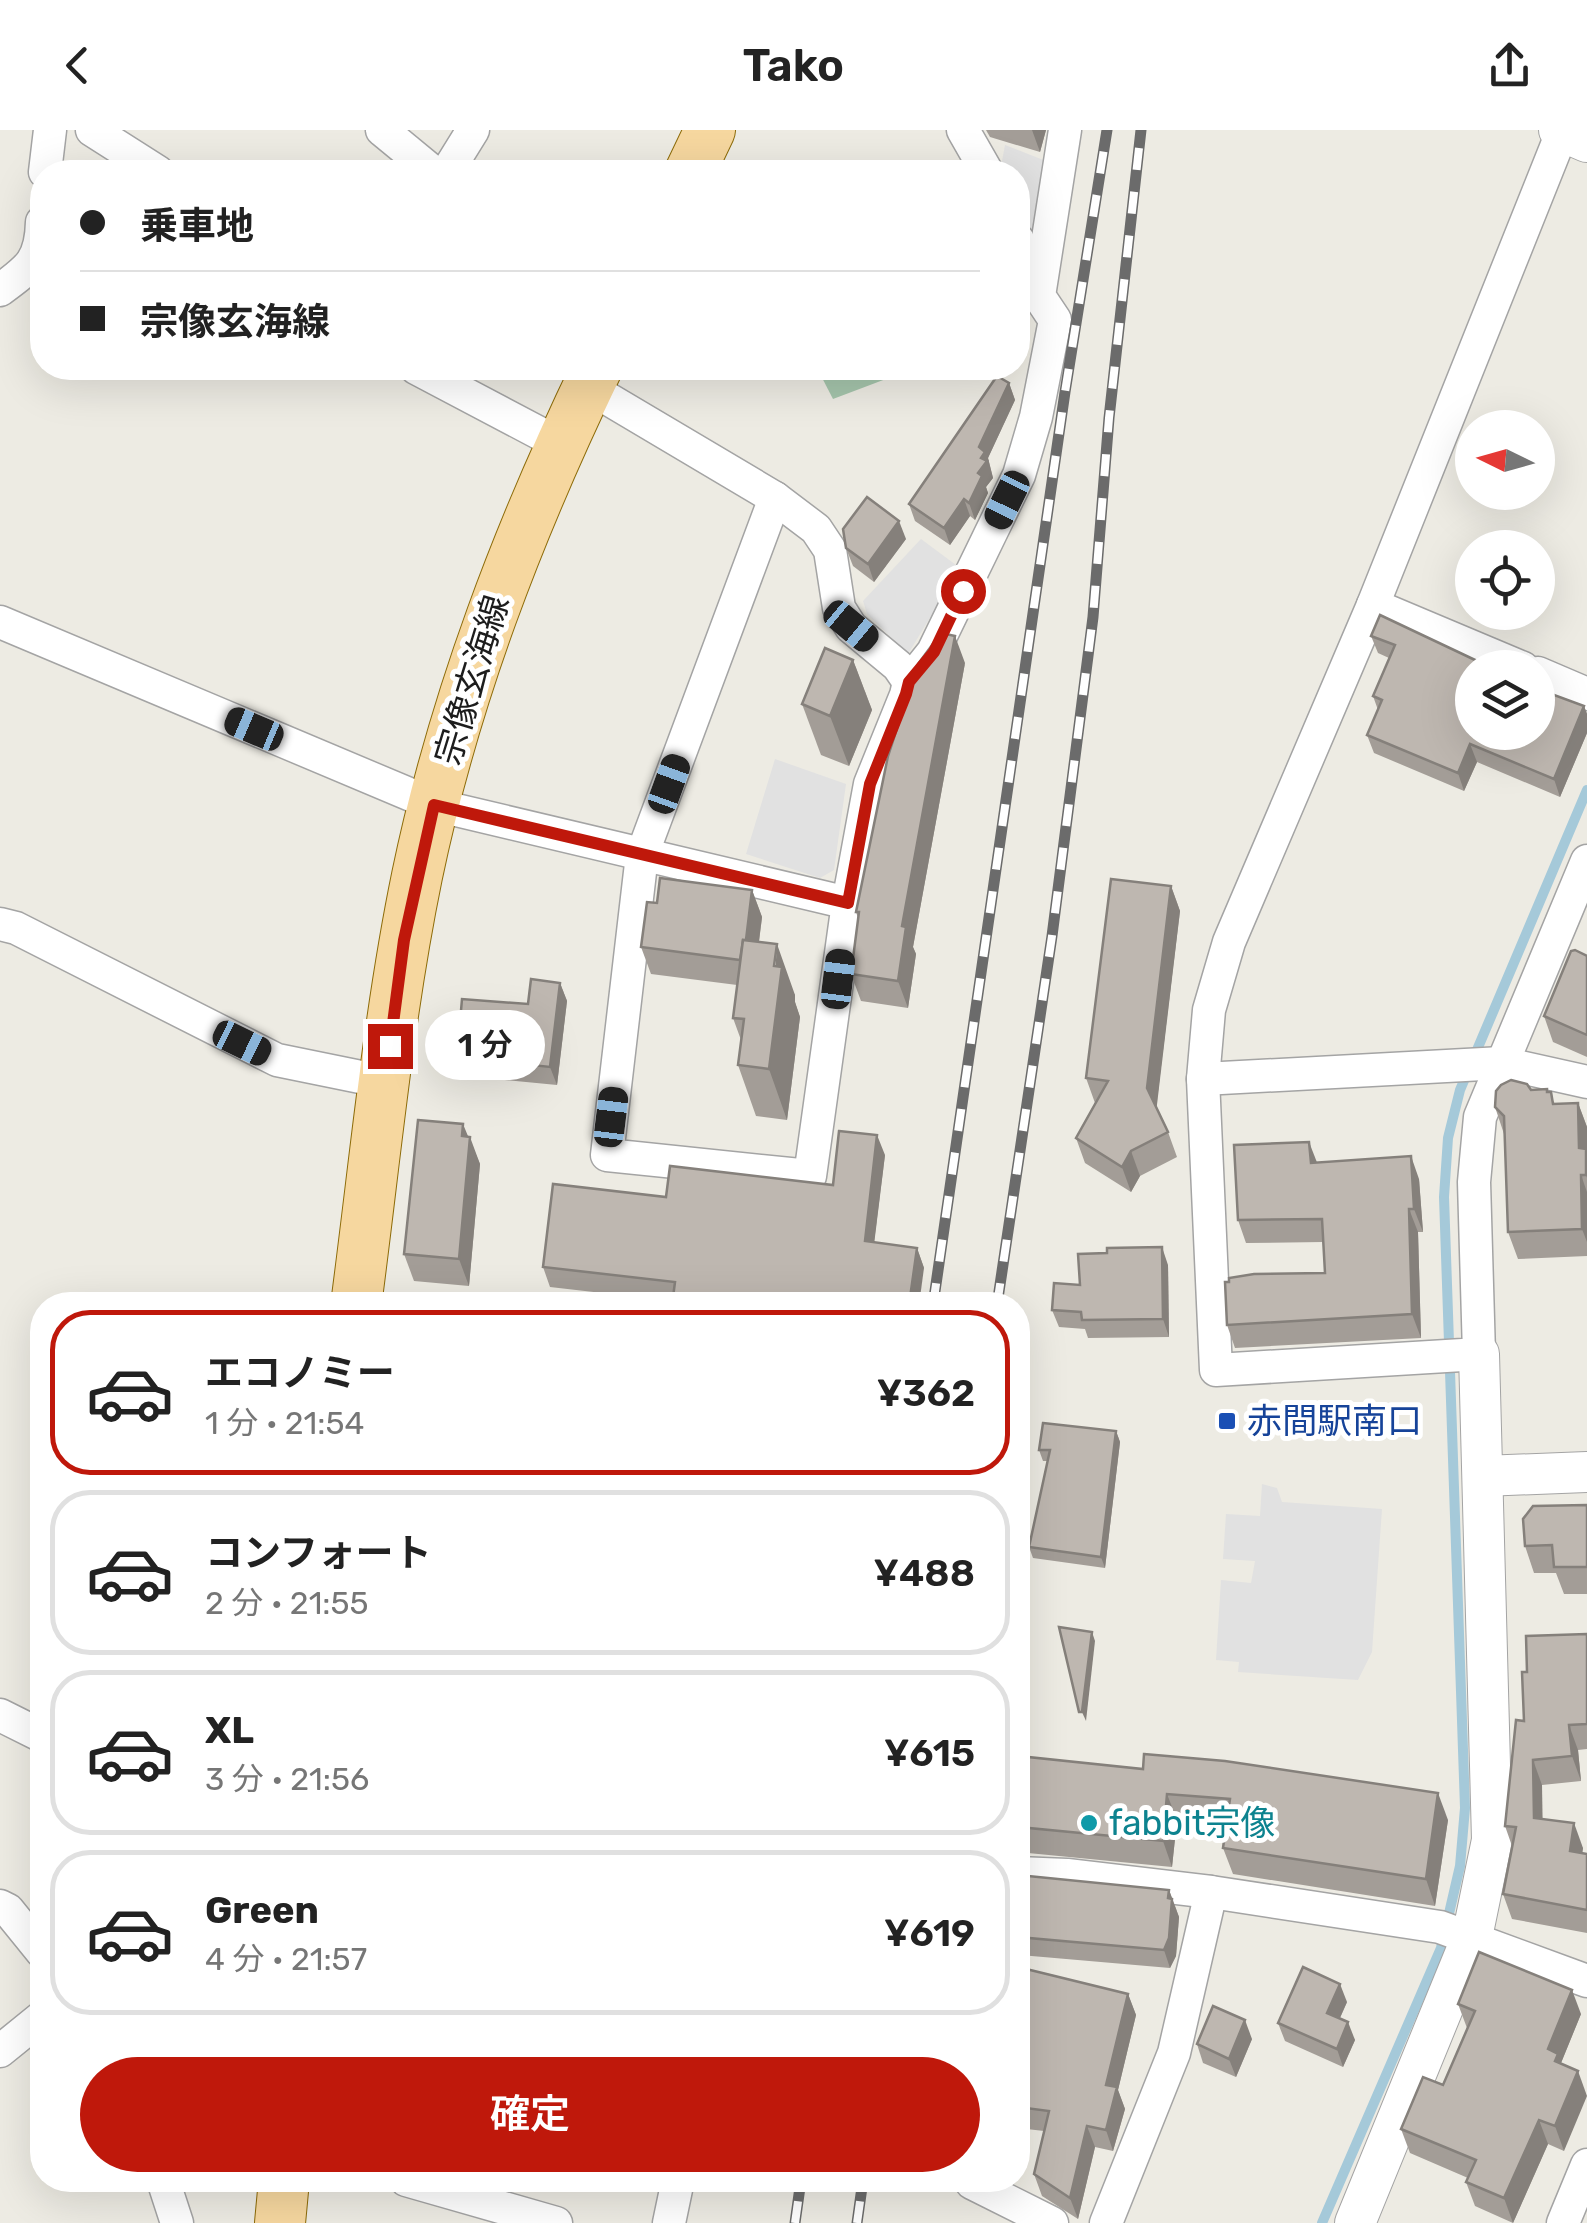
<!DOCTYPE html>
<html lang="ja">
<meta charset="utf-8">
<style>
:root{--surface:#fff;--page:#f6f6f6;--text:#222;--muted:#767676;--line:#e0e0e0;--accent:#bf180b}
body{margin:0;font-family:Rubik,"Noto Sans JP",sans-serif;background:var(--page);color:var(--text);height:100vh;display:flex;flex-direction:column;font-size:38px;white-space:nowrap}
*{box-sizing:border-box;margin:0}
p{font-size:32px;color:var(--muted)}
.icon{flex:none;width:55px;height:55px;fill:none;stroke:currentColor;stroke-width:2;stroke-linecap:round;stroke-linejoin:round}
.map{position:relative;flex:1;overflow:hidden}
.panel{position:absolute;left:30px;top:1162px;width:1000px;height:900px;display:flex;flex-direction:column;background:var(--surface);border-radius:40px;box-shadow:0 10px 40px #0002}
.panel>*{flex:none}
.guide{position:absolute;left:30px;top:30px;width:1000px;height:220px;border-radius:40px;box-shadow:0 10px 40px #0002;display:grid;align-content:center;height:220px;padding:0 50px;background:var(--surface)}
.needle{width:65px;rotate:275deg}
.fabs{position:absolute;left:1455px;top:280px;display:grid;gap:20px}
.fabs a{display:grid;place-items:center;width:100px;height:100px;border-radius:50%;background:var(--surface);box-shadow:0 10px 40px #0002;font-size:50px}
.end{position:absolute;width:45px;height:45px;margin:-22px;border:12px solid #bf180b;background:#fff;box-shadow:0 0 0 5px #fff}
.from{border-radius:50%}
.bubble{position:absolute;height:70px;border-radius:35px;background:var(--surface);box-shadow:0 10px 40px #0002;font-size:32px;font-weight:600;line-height:70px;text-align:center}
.car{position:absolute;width:30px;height:60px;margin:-30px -15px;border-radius:12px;box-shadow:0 0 8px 2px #0007;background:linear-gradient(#222 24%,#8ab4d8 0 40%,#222 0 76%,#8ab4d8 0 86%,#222 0)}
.guide b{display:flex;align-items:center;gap:35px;height:95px;font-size:38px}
.guide b+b{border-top:2px solid var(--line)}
.guide i{width:25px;height:25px;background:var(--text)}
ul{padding:18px 0 0;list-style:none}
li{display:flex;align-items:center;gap:30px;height:165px;margin:0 20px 15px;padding:0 30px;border:5px solid var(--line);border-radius:40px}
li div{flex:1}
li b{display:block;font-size:38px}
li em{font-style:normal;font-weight:600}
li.on{border-color:var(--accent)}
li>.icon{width:90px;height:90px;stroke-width:1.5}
.action{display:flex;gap:20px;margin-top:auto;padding:20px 50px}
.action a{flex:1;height:115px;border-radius:60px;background:var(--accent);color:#fff;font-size:40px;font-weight:600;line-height:115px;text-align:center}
header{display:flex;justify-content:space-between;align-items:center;height:130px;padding:0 50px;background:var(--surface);font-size:45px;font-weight:600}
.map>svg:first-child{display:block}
.cemetery{fill:#a5c5ac}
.parking{fill:#e1e1e1}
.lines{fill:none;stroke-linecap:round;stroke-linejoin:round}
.stream{stroke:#a5c9d9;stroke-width:10}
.minor-casing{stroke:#a4a4a4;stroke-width:35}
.tertiary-casing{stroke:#a4a4a4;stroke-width:42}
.primary-casing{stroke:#8d6b08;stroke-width:52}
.minor{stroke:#fff;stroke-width:32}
.tertiary{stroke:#fff;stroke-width:40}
.primary{stroke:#f6d79f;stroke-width:50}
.rail-casing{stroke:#6b6b6b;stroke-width:11}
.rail{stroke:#fff;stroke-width:8;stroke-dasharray:22;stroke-linecap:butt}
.wall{fill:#a39d97}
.shaded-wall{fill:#85807b}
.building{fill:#beb7b0;stroke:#85807b;stroke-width:2.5}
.route{stroke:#bf180b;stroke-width:12}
.transit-dot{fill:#1a4fb4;stroke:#fff;stroke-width:4}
.culture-dot{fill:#0f9aa8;stroke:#fff;stroke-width:4}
.labels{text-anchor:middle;stroke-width:10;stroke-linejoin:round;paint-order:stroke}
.street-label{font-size:35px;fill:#1d1d1d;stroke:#fff}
.transit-label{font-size:35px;fill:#164399;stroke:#fff;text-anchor:start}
.culture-label{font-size:35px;fill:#0d838f;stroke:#fff;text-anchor:start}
</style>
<header><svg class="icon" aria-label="back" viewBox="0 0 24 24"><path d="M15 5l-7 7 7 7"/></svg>Tako<svg class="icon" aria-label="share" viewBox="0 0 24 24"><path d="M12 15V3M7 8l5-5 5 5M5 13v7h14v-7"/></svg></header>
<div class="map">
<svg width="1587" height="2093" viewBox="0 0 1587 2093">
<rect width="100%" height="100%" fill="#edebe3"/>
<polygon class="cemetery" points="817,238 915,238 833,269"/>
<g class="parking">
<polygon points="1005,15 1051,33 1037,120 1018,83 1018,42 1000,42"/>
<polygon points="921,409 960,438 908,524 867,484 863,471"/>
<polygon points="775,629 846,654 834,740 820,748 746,724"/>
<polygon points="1262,1354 1277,1358 1282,1372 1382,1379 1372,1522 1358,1550 1238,1542 1239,1532 1216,1530 1221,1450 1251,1453 1255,1431 1223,1429 1226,1384 1260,1386"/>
</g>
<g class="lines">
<polyline class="stream" points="1322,2093 1441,1818 1460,1736 1465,1678 1444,1067 1448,1008 1460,960 1587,660"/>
<defs>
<g id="minor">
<polyline points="92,0 158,42"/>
<polyline points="382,0 433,42"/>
<polyline points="963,0 987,42"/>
<polyline points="1563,0 1373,475 1229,812 1209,880 1203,949 1216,1240 1479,1224 1474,1052 1480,987 1587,731"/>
<polyline points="45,42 50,0"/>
<polyline points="447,42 473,0"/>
<polyline points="1018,110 1037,161"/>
<path d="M0 160C30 138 41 130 42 92"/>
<polyline points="416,238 560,314"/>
<polyline points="588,257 775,368 816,399 830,420 839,478 851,497 898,536 909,552"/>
<polyline points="775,368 642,725 607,1025 810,1046 848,773 870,654 906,565 909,552 933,522 1019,345 1036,287 1055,190 1039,166 1065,0"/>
<polyline points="1373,475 1523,538"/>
<polyline points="0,492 435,675 848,773"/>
<polyline points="1538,543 1587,564"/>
<polyline points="0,794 16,798 277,930 385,952"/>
<polyline points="1203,949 1502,933 1587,952"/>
<polyline points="0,1585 42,1606"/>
<polyline points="1018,1743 1067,1745 1211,1762 1440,1797 1587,1851"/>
<polyline points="0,1776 8,1780 42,1822"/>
<polyline points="0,1921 42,1887"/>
<polyline points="163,2050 177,2093"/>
<polyline points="406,2050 556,2093"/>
<polyline points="972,2050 972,2053 1052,2093"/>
<polyline points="669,2093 678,2050"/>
<polyline points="1106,2093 1174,1923 1211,1762"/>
<polyline points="1563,2093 1587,2035"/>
</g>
<g id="tertiary">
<polyline points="1559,0 1587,12"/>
<polyline points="1483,1346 1587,1342"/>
<polyline points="1355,2093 1472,1807 1492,1710 1479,1224"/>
</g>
<g id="primary">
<polyline points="690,42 710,0"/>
<path d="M356 1175C375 1032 388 887 417 746 454 568 519 400 597 238"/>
<polyline points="280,2093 284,2050"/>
</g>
</defs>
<use href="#minor" class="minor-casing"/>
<use href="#tertiary" class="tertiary-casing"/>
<use href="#primary" class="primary-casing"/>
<use href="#minor" class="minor"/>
<use href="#tertiary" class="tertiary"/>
<use href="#primary" class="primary"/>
<defs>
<g id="rail">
<polyline points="933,1175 1065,262 1107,0"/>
<polyline points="997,1175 1052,806 1093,487 1109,288 1141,0"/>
<polyline points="795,2093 801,2050"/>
<polyline points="857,2093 863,2050"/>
</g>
</defs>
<use href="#rail" class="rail-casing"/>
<use href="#rail" class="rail"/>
</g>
<g class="wall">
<polygon points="986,0 1046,0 1040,22 990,7"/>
<polygon points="1009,253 1015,270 988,328 993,348 986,357 988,363 975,390 970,386 950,415 915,391 909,374"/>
<polygon points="906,409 874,452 853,436 846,418"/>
<polygon points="1371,506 1472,538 1584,576 1587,584 1587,603 1560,667 1477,632 1464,661 1374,623 1367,605 1378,580 1373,566 1389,528 1378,523"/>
<polygon points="853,530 872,580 849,636 821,625 802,574"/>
<polygon points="965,533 913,817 916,824 908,878 861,871 851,844 858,788 856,782"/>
<polygon points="1171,756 1180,781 1156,978 1168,1002 1177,1027 1140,1046 1131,1062 1085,1033 1076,1008 1095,973 1086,948"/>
<polygon points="752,760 762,787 759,812 795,865 795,872 800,887 787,990 756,986 738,935 741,910 733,888 737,855 651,844 641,817 657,773"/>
<polygon points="1587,826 1587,927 1553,912 1544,886"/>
<polygon points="560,853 567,871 557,955 463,946 457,927 528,874"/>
<polygon points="1531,960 1548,962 1555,974 1578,973 1587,997 1587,1126 1518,1129 1508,1102 1504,1004 1495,977"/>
<polygon points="468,1006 480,1034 469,1156 414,1151 404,1124"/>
<polygon points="885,1025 874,1112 917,1118 924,1138 672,1171 550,1157 543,1137 666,1067 833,1055"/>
<polygon points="1317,1033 1419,1049 1423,1102 1418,1102 1421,1208 1235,1218 1227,1195 1325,1143 1323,1112 1246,1113 1238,1090"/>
<polygon points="1168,1135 1169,1207 1088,1208 1085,1199 1059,1197 1052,1180 1080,1155"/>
<polygon points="1116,1301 1120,1312 1105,1438 1033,1428 1029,1417 1048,1331 1043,1331 1039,1320"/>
<polygon points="1587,1375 1587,1464 1564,1464 1556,1443 1534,1443 1525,1416"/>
<polygon points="1587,1504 1587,1619 1578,1620 1581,1651 1542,1655 1542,1689 1583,1718 1582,1723 1587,1724 1587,1803 1512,1789 1503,1764 1512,1716 1505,1696 1524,1591 1527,1542"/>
<polygon points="1018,1626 1448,1690 1435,1776 1233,1744 1223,1718 1226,1694 1177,1690 1172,1737 1028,1723 1027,1719 1018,1718"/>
<polygon points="1018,1754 1169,1760 1179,1787 1176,1826 1170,1838 1020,1825 1018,1819"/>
<polygon points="1018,1837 1128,1864 1136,1885 1118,1960 1125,1979 1113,2021 1095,2017 1078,2089 1042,2066 1034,2044 1044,2001 1018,1998"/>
<polygon points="1347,1872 1340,1888 1355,1910 1343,1937 1285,1911 1278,1893"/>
<polygon points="1458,1874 1581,1884 1561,1933 1564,2021 1548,2014 1513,2093 1475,2076 1466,2052 1468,2048 1410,2023 1401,1999 1443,1955 1467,1898"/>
<polygon points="1252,1909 1236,1947 1203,1933 1197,1914"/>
</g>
<g class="shaded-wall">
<polygon points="1032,0 1046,0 1040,22"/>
<polygon points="1009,253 1015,270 988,328 993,348 986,357 988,363 975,390 969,373 981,328 979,317"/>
<polygon points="964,369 970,386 950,415 944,398"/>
<polygon points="899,391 906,409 874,452 868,434"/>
<polygon points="955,506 965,533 913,817 916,824 908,878 898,851 902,796"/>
<polygon points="853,530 872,580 849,636 830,586"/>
<polygon points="1584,576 1587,584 1587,603 1560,667 1554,649"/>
<polygon points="1470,614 1477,632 1464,661 1458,643"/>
<polygon points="1171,756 1180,781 1156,983 1147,958"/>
<polygon points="752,760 762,787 753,857 743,830"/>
<polygon points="777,814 795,865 795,872 800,887 787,990 769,939"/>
<polygon points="560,853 567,871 557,955 550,937"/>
<polygon points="1578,973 1587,997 1587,1048 1579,1018"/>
<polygon points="463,994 470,1011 470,1007 480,1034 469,1156 459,1129"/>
<polygon points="877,1005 885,1025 872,1131 865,1111"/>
<polygon points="1309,1012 1318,1035 1311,1033"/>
<polygon points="1131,1021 1140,1046 1131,1062 1122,1037"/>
<polygon points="1411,1026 1419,1049 1423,1102 1414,1079"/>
<polygon points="1581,1045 1587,1062 1587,1112 1582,1099"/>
<polygon points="1409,1079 1418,1102 1421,1208 1412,1184"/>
<polygon points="1162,1117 1168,1135 1169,1207 1163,1189"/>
<polygon points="917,1118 924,1138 919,1175 909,1175"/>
<polygon points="1116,1301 1120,1312 1105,1438 1101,1427"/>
<polygon points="1092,1502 1095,1511 1086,1591 1082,1582"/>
<polygon points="1569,1595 1578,1620 1581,1651 1572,1626"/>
<polygon points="1533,1630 1542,1655 1543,1713 1534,1688"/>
<polygon points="1438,1663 1448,1690 1435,1776 1426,1749"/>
<polygon points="1167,1664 1177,1690 1172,1737 1163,1711"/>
<polygon points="1574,1693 1583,1718 1579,1746 1570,1721"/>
<polygon points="1169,1760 1179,1787 1176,1826 1170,1838 1164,1820"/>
<polygon points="1340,1854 1347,1872 1334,1901 1327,1883"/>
<polygon points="1572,1860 1581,1884 1561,1933 1567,1948 1548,1919"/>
<polygon points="1128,1864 1136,1885 1118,1960 1125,1979 1113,2021 1106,2000 1106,1955"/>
<polygon points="1245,1890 1252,1909 1236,1947 1229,1929"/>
<polygon points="1348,1892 1355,1910 1343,1937 1337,1919"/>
<polygon points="1578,1941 1587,1966 1564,2021 1555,1996"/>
<polygon points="1539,1990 1548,2014 1513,2093 1504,2068"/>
<polygon points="1087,1996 1095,2017 1078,2089 1070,2068"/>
</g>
<g class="building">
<polygon points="997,246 1009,253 979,317 985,322 981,328 987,331 978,343 982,346 969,373 964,369 944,398 909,374"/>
<polygon points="867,367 899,391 868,434 846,418 843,399"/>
<polygon points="1380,485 1492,538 1472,538 1472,602 1538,602 1538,559 1584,576 1554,649 1470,614 1458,643 1367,605 1382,570 1373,566 1395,515 1371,506"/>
<polygon points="941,503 955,506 902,796 906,797 898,851 851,844 859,782 856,782 888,626 918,534"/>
<polygon points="825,518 853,530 830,586 802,574"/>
<polygon points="660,748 752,760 746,810 743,810 740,830 641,817 647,772 657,773"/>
<polygon points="1111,749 1171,756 1147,958 1168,1002 1131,1021 1122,1037 1076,1008 1108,951 1086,948"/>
<polygon points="743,810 777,814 774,836 782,837 769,939 738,935 744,889 733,888"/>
<polygon points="1575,820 1587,826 1587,905 1544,886 1571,821"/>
<polygon points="531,849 560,853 550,937 457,927 462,869 528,874"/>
<polygon points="1511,950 1527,954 1531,960 1547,959 1547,962 1551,962 1553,974 1578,973 1579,1018 1586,1019 1586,1045 1581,1045 1582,1099 1508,1102 1504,986 1495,977 1496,961 1501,955"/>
<polygon points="418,990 463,994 462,1006 470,1007 459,1129 404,1124"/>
<polygon points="839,1001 877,1005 865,1111 917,1118 909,1175 672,1175 675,1152 543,1137 553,1054 666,1067 670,1036 833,1055"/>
<polygon points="1309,1012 1311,1033 1411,1026 1414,1079 1409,1079 1412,1184 1227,1195 1225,1152 1229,1152 1229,1148 1254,1144 1325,1143 1322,1089 1238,1090 1234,1015"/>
<polygon points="1162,1117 1163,1189 1082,1190 1081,1182 1052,1180 1054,1153 1080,1155 1078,1124 1107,1123 1107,1118"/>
<polygon points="1043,1293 1116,1301 1101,1427 1029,1417 1050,1320 1039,1320"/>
<polygon points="1587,1375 1587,1437 1554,1437 1552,1415 1525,1416 1523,1389 1533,1376"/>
<polygon points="1059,1497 1092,1502 1082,1582 1079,1582"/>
<polygon points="1587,1504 1587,1594 1569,1595 1572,1626 1533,1630 1534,1688 1574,1693 1570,1721 1587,1724 1587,1780 1503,1764 1516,1697 1505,1696 1516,1590 1524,1591 1522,1542 1527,1542 1526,1506"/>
<polygon points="1144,1624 1225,1631 1438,1663 1426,1749 1223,1718 1230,1669 1167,1664 1163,1711 1019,1697 1018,1626 1143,1639"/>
<polygon points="1018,1745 1169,1760 1168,1768 1172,1769 1169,1808 1164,1820 1018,1807"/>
<polygon points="1479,1822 1572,1860 1548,1919 1558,1924 1555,1931 1578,1941 1555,1996 1539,1990 1504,2068 1466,2052 1476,2030 1401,1999 1423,1947 1443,1955 1475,1881 1458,1874"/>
<polygon points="1018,1837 1128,1864 1106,1955 1117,1957 1106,2000 1087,1996 1070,2068 1034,2044 1049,1981 1018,1977"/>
<polygon points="1303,1837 1340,1854 1327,1883 1348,1892 1337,1919 1278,1893"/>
<polygon points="1213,1876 1245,1890 1229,1929 1197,1914"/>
</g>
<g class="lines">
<polyline class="route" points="390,916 404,810 434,675 848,773 870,654 906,564 909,552 934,522 963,461"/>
</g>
<rect class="transit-dot" x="1217" y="1281" width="20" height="20" rx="5"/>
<circle class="culture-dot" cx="1089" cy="1693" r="10"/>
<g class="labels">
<g class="street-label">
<text transform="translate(472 550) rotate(-73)" y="12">宗像玄海線</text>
</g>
<g class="transit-label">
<text x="1247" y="1303">赤間駅南口</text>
</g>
<g class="culture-label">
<text x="1109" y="1705">fabbit宗像</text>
</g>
</g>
</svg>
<div class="fabs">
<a><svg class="needle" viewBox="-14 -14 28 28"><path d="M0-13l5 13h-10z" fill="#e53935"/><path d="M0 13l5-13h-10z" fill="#767676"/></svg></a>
<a><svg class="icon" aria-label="locate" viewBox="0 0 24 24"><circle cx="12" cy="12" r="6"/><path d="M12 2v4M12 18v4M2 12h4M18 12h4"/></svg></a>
<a><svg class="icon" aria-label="layers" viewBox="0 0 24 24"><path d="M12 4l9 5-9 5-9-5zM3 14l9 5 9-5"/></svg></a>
</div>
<i class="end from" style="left:963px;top:461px"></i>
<i class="end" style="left:390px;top:916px"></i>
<div class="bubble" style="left:425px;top:880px;width:120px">1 分</div>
<i class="car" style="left:1007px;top:370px;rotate:206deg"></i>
<i class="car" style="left:851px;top:496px;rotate:130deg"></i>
<i class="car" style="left:254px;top:599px;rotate:293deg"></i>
<i class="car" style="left:669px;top:654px;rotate:20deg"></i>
<i class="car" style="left:838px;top:849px;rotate:7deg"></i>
<i class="car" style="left:242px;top:913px;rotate:116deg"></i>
<i class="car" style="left:611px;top:987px;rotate:7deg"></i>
<div class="guide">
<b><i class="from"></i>乗車地</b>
<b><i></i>宗像玄海線</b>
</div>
<section class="panel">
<ul>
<li class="on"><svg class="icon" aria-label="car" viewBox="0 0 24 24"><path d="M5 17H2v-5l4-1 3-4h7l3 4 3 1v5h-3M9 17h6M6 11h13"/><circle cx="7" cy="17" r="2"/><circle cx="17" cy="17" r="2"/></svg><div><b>エコノミー</b><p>1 分 · 21:54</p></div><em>¥362</em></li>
<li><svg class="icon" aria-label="car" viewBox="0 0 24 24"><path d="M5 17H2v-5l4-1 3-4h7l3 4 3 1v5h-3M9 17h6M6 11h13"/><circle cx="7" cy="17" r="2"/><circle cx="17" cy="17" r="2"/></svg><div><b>コンフォート</b><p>2 分 · 21:55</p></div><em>¥488</em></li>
<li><svg class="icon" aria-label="car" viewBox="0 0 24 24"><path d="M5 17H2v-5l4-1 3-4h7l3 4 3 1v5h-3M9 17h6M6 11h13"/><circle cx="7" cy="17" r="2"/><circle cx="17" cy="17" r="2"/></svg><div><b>XL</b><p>3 分 · 21:56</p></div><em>¥615</em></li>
<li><svg class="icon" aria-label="car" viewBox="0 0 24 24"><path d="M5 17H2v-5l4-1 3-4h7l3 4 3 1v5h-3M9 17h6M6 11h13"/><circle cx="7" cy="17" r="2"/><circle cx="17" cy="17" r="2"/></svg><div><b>Green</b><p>4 分 · 21:57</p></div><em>¥619</em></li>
</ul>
<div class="action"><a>確定</a></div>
</section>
</div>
